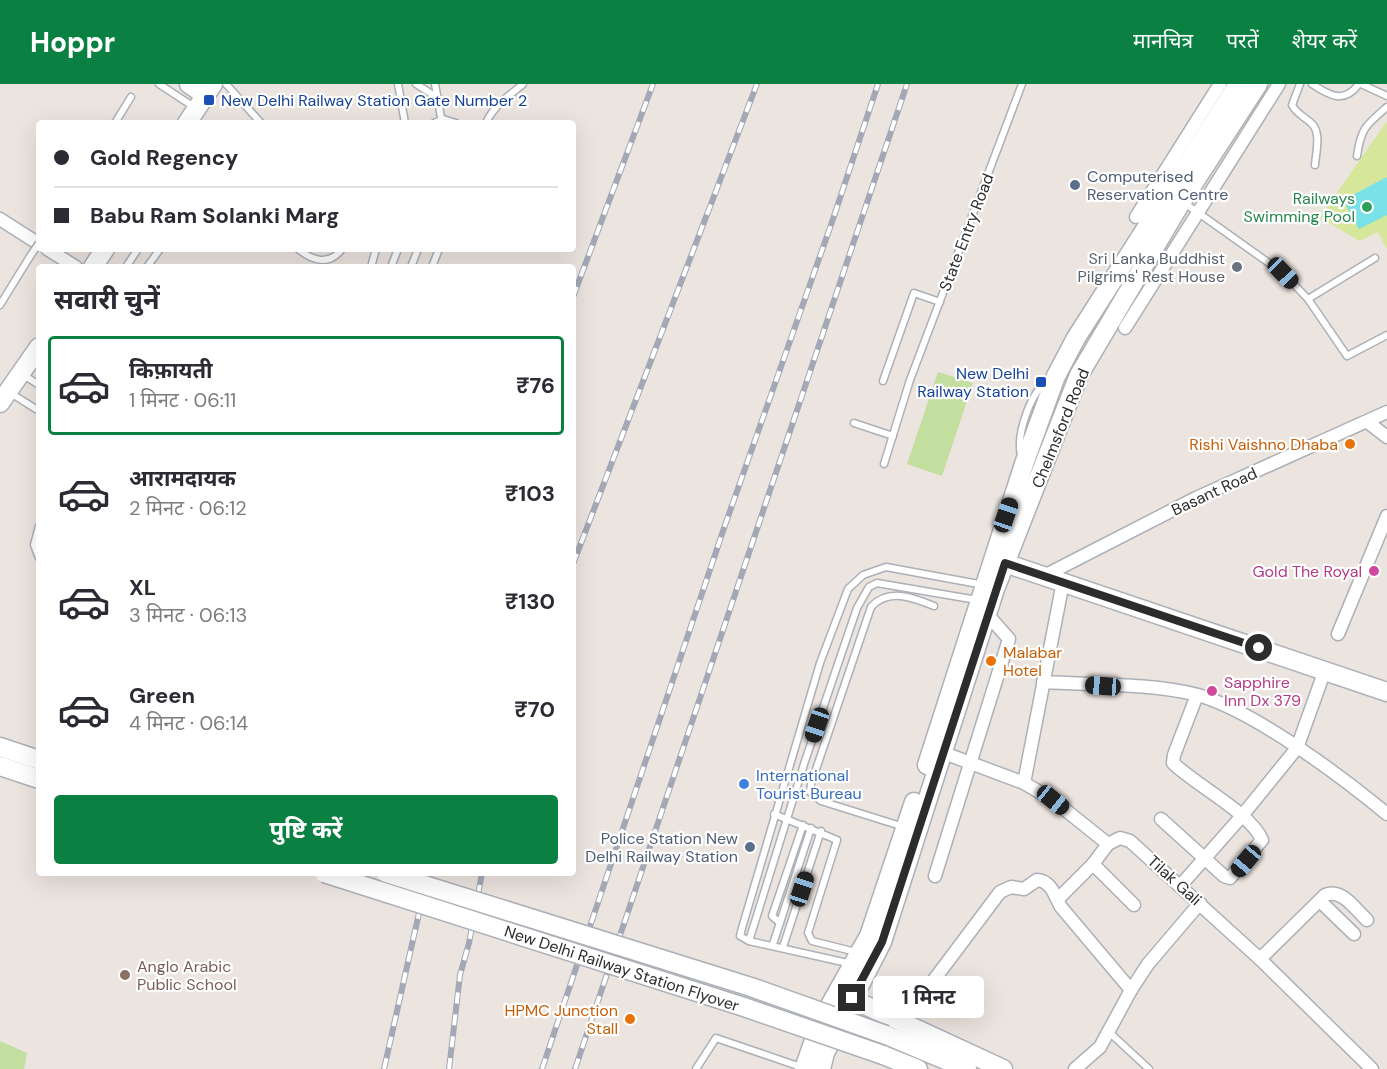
<!DOCTYPE html>
<html lang="hi">
<meta charset="utf-8">
<style>
:root{--surface:#fff;--page:#f7f7f7;--text:#2b2b33;--muted:#7c7c81;--line:#e1e1e2;--accent:#0b8043}
body{margin:0;font-family:"DM Sans","Noto Sans Devanagari",sans-serif;background:var(--page);color:var(--text);height:100vh;display:flex;flex-direction:column;font-size:22px;white-space:nowrap}
*{box-sizing:border-box;margin:0}
p{font-size:20px;color:var(--muted)}
.icon{flex:none;width:33px;height:33px;fill:none;stroke:currentColor;stroke-width:2;stroke-linecap:round;stroke-linejoin:round}
.map{position:relative;flex:1;overflow:hidden}
.details{position:absolute;left:36px;top:180px;width:540px;height:612px;display:flex;flex-direction:column;background:var(--surface);border-radius:6px;box-shadow:0 6px 24px #0002}
.details>*{flex:none}
.banner{position:absolute;left:36px;top:36px;width:540px;height:132px;border-radius:6px;box-shadow:0 6px 24px #0002;display:grid;align-content:center;height:132px;padding:0 18px;background:var(--surface)}
.end{position:absolute;width:27px;height:27px;margin:-14px;border:8px solid #2c2c2c;background:#fff;box-shadow:0 0 0 3px #fff}
.from{border-radius:50%}
.bubble{position:absolute;height:42px;border-radius:6px;background:var(--surface);box-shadow:0 6px 24px #0002;font-size:20px;font-weight:700;line-height:42px;text-align:center}
.car{position:absolute;width:18px;height:36px;margin:-18px -9px;border-radius:8px;box-shadow:0 0 4px 2px #0007;background:linear-gradient(#222 24%,#8ab4d8 0 40%,#222 0 76%,#8ab4d8 0 86%,#222 0)}
.banner b{display:flex;align-items:center;gap:21px;height:57px;font-size:22px}
.banner b+b{border-top:2px solid var(--line)}
.banner i{width:15px;height:15px;background:var(--text)}
ul{padding:0;list-style:none}
li{display:flex;align-items:center;gap:18px;height:99px;margin:0 12px 9px;padding:0 6px;border:3px solid transparent;border-radius:6px}
li div{flex:1}
li b{display:block;font-size:22px}
li em{font-style:normal;font-weight:700}
li.selected{border-color:var(--accent)}
li>.icon{width:54px;height:54px;stroke-width:1.5}
h2{padding:0 18px;font-size:27px;line-height:72px}
.button{display:flex;gap:12px;margin-top:auto;padding:12px 18px}
.button a{flex:1;height:69px;border-radius:6px;background:var(--accent);color:#fff;font-size:24px;font-weight:700;line-height:69px;text-align:center}
header{display:flex;align-items:center;gap:36px;box-sizing:border-box;height:84px;padding:0 30px;background:var(--accent);color:#fff}
header strong{font-size:28px}
nav{display:flex;gap:33px;margin-inline-start:auto;font-size:21px}
.map>svg:first-child{display:block}
.green{fill:#c2df9f}
.pitch{fill:#d6e69b}
.water{fill:#79e1e8}
.lines{fill:none;stroke-linecap:round;stroke-linejoin:round}
.lane-casing{stroke:#acb0b7;stroke-width:9}
.street-casing{stroke:#acb0b7;stroke-width:15}
.secondary-casing{stroke:#acb0b7;stroke-width:21}
.lane{stroke:#fff;stroke-width:6}
.street{stroke:#fff;stroke-width:12}
.secondary{stroke:#fff;stroke-width:18}
.rail-casing{stroke:#a2a8b5;stroke-width:6}
.rail{stroke:#fff;stroke-width:4;stroke-dasharray:11;stroke-linecap:butt}
.lane-bridge-casing{stroke:#acb0b7;stroke-width:9;stroke-linecap:butt}
.secondary-bridge-casing{stroke:#acb0b7;stroke-width:21;stroke-linecap:butt}
.lane-bridge{stroke:#fff;stroke-width:6}
.secondary-bridge{stroke:#fff;stroke-width:18}
.route{stroke:#2c2c2c;stroke-width:8}
.transit-dot{fill:#1a4fb4;stroke:#fff;stroke-width:2}
.service-dot{fill:#5c6f8a;stroke:#fff;stroke-width:2}
.leisure-dot{fill:#2e9e5b;stroke:#fff;stroke-width:2}
.worship-dot{fill:#6b7280;stroke:#fff;stroke-width:2}
.food-dot{fill:#e8710a;stroke:#fff;stroke-width:2}
.hotel-dot{fill:#d1479c;stroke:#fff;stroke-width:2}
.shop-dot{fill:#3f7fe0;stroke:#fff;stroke-width:2}
.education-dot{fill:#8d6e63;stroke:#fff;stroke-width:2}
.labels{text-anchor:middle;stroke-width:4.5;stroke-linejoin:round;paint-order:stroke}
.transit-label{font-size:16px;fill:#164399;stroke:#fff;text-anchor:start}
.service-label{font-size:16px;fill:#4e5e75;stroke:#fff;text-anchor:start}
.leisure-label{font-size:16px;fill:#27864d;stroke:#fff;text-anchor:end}
.street-label{font-size:16px;fill:#2c2c2c;stroke:#fff}
.worship-label{font-size:16px;fill:#5b616d;stroke:#fff;text-anchor:end}
.food-label{font-size:16px;fill:#c56008;stroke:#fff;text-anchor:end}
.hotel-label{font-size:16px;fill:#b23c85;stroke:#fff;text-anchor:end}
.shop-label{font-size:16px;fill:#366cbe;stroke:#fff;text-anchor:start}
.education-label{font-size:16px;fill:#785e54;stroke:#fff;text-anchor:start}
</style>
<header>
<strong>Hoppr</strong>
<nav><a>मानचित्र</a><a>परतें</a><a>शेयर करें</a></nav>
</header>
<div class="map">
<svg width="1387" height="985" viewBox="0 0 1387 985">
<rect width="100%" height="100%" fill="#ece4df"/>
<g class="green">
<polygon points="938,288 973,299 942,392 907,380"/>
<polygon points="0,957 27,969 24,985 0,985"/>
</g>
<polygon class="pitch" points="1387,37 1387,165 1378,148 1359,157 1320,133"/>
<polygon class="water" points="1387,93 1387,131 1359,145 1343,116"/>
<g class="lines">
<defs>
<g id="lane">
<polyline points="159,0 194,23"/>
<polyline points="226,0 261,39"/>
<polyline points="398,0 405,39"/>
<polyline points="416,0 438,14"/>
<polyline points="435,0 442,39"/>
<path d="M1300 0 1292 21C1296 29 1303 32 1310 38 1322 47 1316 67 1315 81"/>
<path d="M1312 0C1330 12 1344 20 1359 0"/>
<polyline points="1361,0 1387,12"/>
<polyline points="115,39 131,13"/>
<polyline points="434,39 443,35 456,39"/>
<path d="M486 39C494 21 509 12 523 0"/>
<path d="M1357 72C1361 44 1366 41 1387 23"/>
<polyline points="1183,118 1283,189 1308,215 1347,272 1387,251"/>
<path d="M298 165C313 177 329 182 342 165"/>
<polyline points="126,183 138,165"/>
<polyline points="147,183 160,165"/>
<polyline points="371,183 376,165"/>
<polyline points="391,183 398,165"/>
<polyline points="411,183 418,165"/>
<polyline points="432,183 439,165"/>
<polyline points="1308,215 1375,174"/>
<polyline points="0,221 29,174"/>
<polyline points="22,290 39,301"/>
<polyline points="883,297 914,209 940,218"/>
<polyline points="9,308 39,327"/>
<polyline points="854,339 893,352"/>
<path d="M1021 371C1016 350 1031 306 1050 295"/>
<polyline points="884,380 910,296 1022,0"/>
<polyline points="39,442 34,461 39,474"/>
<polyline points="774,730 837,756 808,849 812,857 856,868"/>
<path d="M904 743 821 717 810 708 811 700 871 523C888 504 912 513 934 522"/>
<polyline points="780,839 772,832 803,741"/>
<polyline points="749,857 740,852 742,844 820,579 848,505 863,491 886,483 984,501"/>
<polyline points="773,860 811,744"/>
<polyline points="783,863 821,747"/>
<polyline points="852,880 749,857 805,677 857,524 869,503 877,499 977,516"/>
<polyline points="1110,949 1149,985"/>
<polyline points="696,985 716,954 801,983"/>
</g>
<g id="street">
<polyline points="1136,133 1220,0"/>
<polyline points="0,135 39,160"/>
<polyline points="47,165 76,183"/>
<polyline points="1125,244 1279,0"/>
<polyline points="1369,339 1387,353"/>
<polyline points="1044,492 1196,414 1387,328"/>
<polyline points="1338,550 1387,432"/>
<path d="M1043 598C1092 601 1151 599 1198 611 1254 627 1341 692 1387 730"/>
<polyline points="944,669 1024,699 1053,716 1108,760 1120,754 1130,757 1260,875 1372,985"/>
<polyline points="1024,699 1063,498"/>
<path d="M1161 735 1224 792 1230 794 1262 756C1252 730 1194 700 1173 679L1174 671 1197 611"/>
<polyline points="1093,780 1134,821"/>
<polyline points="935,792 1009,555 987,530"/>
<polyline points="1181,801 1241,733 1297,664 1325,586"/>
<polyline points="1059,814 1093,780 1108,760"/>
<polyline points="1320,817 1354,850"/>
<path d="M1260 875 1325 811C1342 804 1355 825 1367 836"/>
<path d="M903 937 1000 808 1011 803 1024 805 1037 796C1052 797 1055 813 1061 823L1131 906"/>
<polyline points="1075,985 1100,963 1131,906 1148,880 1200,819"/>
</g>
<g id="secondary">
<polyline points="189,0 205,11"/>
<polyline points="187,39 213,0"/>
<polyline points="93,183 105,165"/>
<polyline points="0,319 39,263"/>
<polyline points="1005,479 1387,608"/>
<polyline points="0,663 39,676"/>
<polyline points="927,681 1025,377 1056,292 1076,254 1238,0"/>
<polyline points="0,682 39,695"/>
<polyline points="841,910 1003,985"/>
<polyline points="886,951 967,985"/>
<polyline points="883,971 918,985"/>
<polyline points="804,985 820,939 869,852 914,718"/>
<polyline points="821,985 825,969 882,858 995,505 1079,291 1182,117 1258,0"/>
</g>
</defs>
<use href="#lane" class="lane-casing"/>
<use href="#street" class="street-casing"/>
<use href="#secondary" class="secondary-casing"/>
<use href="#lane" class="lane"/>
<use href="#street" class="street"/>
<use href="#secondary" class="secondary"/>
<defs>
<g id="rail">
<polyline points="573,213 653,0"/>
<polyline points="573,480 757,0"/>
<polyline points="384,985 428,789"/>
<polyline points="449,985 460,891 469,859 482,789"/>
<polyline points="542,985 723,447 832,138 878,0"/>
<polyline points="575,985 907,0"/>
</g>
</defs>
<use href="#rail" class="rail-casing"/>
<use href="#rail" class="rail"/>
<defs>
<polyline id="lane-bridge" points="29,174 39,159"/>
<g id="secondary-bridge">
<polyline points="324,789 744,923 883,971"/>
<polyline points="386,789 751,903 886,951"/>
</g>
</defs>
<use href="#lane-bridge" class="lane-bridge-casing"/>
<use href="#secondary-bridge" class="secondary-bridge-casing"/>
<use href="#lane-bridge" class="lane-bridge"/>
<use href="#secondary-bridge" class="secondary-bridge"/>
</g>
<g class="lines">
<polyline class="route" points="852,914 882,858 1005,479 1259,564"/>
</g>
<g class="transit-dot">
<rect x="203" y="10" width="12" height="12" rx="3"/>
<rect x="1035" y="292" width="12" height="12" rx="3"/>
</g>
<g class="service-dot">
<circle cx="1075" cy="101" r="6"/>
<circle cx="750" cy="763" r="6"/>
</g>
<circle class="leisure-dot" cx="1367" cy="123" r="6"/>
<circle class="worship-dot" cx="1237" cy="183" r="6"/>
<g class="food-dot">
<circle cx="1350" cy="360" r="6"/>
<circle cx="991" cy="577" r="6"/>
<circle cx="630" cy="935" r="6"/>
</g>
<g class="hotel-dot">
<circle cx="1374" cy="487" r="6"/>
<circle cx="1212" cy="607" r="6"/>
</g>
<circle class="shop-dot" cx="744" cy="700" r="6"/>
<circle class="education-dot" cx="125" cy="891" r="6"/>
<g class="labels">
<g class="transit-label">
<text x="221" y="22">New Delhi Railway Station Gate Number 2</text>
<text x="1029" y="295" text-anchor="end">New Delhi<tspan x="1029" dy="18">Railway Station</tspan></text>
</g>
<g class="service-label">
<text x="1087" y="98">Computerised<tspan x="1087" dy="18">Reservation Centre</tspan></text>
<text x="738" y="760" text-anchor="end">Police Station New<tspan x="738" dy="18">Delhi Railway Station</tspan></text>
</g>
<g class="leisure-label">
<text x="1355" y="120">Railways<tspan x="1355" dy="18">Swimming Pool</tspan></text>
</g>
<g class="street-label">
<text transform="translate(966 148) rotate(-69)" y="6">State Entry Road</text>
<text transform="translate(1060 344) rotate(-68)" y="6">Chelmsford Road</text>
<text transform="translate(1214 407) rotate(-25)" y="6">Basant Road</text>
<text transform="translate(1175 796) rotate(42)" y="6">Tilak Gali</text>
<text transform="translate(622 884) rotate(18)" y="6">New Delhi Railway Station Flyover</text>
</g>
<g class="worship-label">
<text x="1225" y="180">Sri Lanka Buddhist<tspan x="1225" dy="18">Pilgrims' Rest House</tspan></text>
</g>
<g class="food-label">
<text x="1338" y="366">Rishi Vaishno Dhaba</text>
<text x="1003" y="574" text-anchor="start">Malabar<tspan x="1003" dy="18">Hotel</tspan></text>
<text x="618" y="932">HPMC Junction<tspan x="618" dy="18">Stall</tspan></text>
</g>
<g class="hotel-label">
<text x="1362" y="493">Gold The Royal</text>
<text x="1224" y="604" text-anchor="start">Sapphire<tspan x="1224" dy="18">Inn Dx 379</tspan></text>
</g>
<g class="shop-label">
<text x="756" y="697">International<tspan x="756" dy="18">Tourist Bureau</tspan></text>
</g>
<g class="education-label">
<text x="137" y="888">Anglo Arabic<tspan x="137" dy="18">Public School</tspan></text>
</g>
</g>
</svg>
<i class="end from" style="left:1259px;top:564px"></i>
<i class="end" style="left:852px;top:914px"></i>
<div class="bubble" style="left:873px;top:892px;width:111px">1 मिनट</div>
<i class="car" style="left:1283px;top:189px;rotate:136deg"></i>
<i class="car" style="left:1006px;top:431px;rotate:19deg"></i>
<i class="car" style="left:1103px;top:602px;rotate:274deg"></i>
<i class="car" style="left:817px;top:641px;rotate:199deg"></i>
<i class="car" style="left:1053px;top:716px;rotate:129deg"></i>
<i class="car" style="left:1246px;top:777px;rotate:220deg"></i>
<i class="car" style="left:802px;top:805px;rotate:18deg"></i>
<div class="banner">
<b><i class="from"></i>Gold Regency</b>
<b><i></i>Babu Ram Solanki Marg</b>
</div>
<section class="details">
<h2>सवारी चुनें</h2>
<ul>
<li class="selected"><svg class="icon" aria-label="car" viewBox="0 0 24 24"><path d="M5 17H2v-5l4-1 3-4h7l3 4 3 1v5h-3M9 17h6M6 11h13"/><circle cx="7" cy="17" r="2"/><circle cx="17" cy="17" r="2"/></svg><div><b>किफ़ायती</b><p>1 मिनट · 06:11</p></div><em>₹76</em></li>
<li><svg class="icon" aria-label="car" viewBox="0 0 24 24"><path d="M5 17H2v-5l4-1 3-4h7l3 4 3 1v5h-3M9 17h6M6 11h13"/><circle cx="7" cy="17" r="2"/><circle cx="17" cy="17" r="2"/></svg><div><b>आरामदायक</b><p>2 मिनट · 06:12</p></div><em>₹103</em></li>
<li><svg class="icon" aria-label="car" viewBox="0 0 24 24"><path d="M5 17H2v-5l4-1 3-4h7l3 4 3 1v5h-3M9 17h6M6 11h13"/><circle cx="7" cy="17" r="2"/><circle cx="17" cy="17" r="2"/></svg><div><b>XL</b><p>3 मिनट · 06:13</p></div><em>₹130</em></li>
<li><svg class="icon" aria-label="car" viewBox="0 0 24 24"><path d="M5 17H2v-5l4-1 3-4h7l3 4 3 1v5h-3M9 17h6M6 11h13"/><circle cx="7" cy="17" r="2"/><circle cx="17" cy="17" r="2"/></svg><div><b>Green</b><p>4 मिनट · 06:14</p></div><em>₹70</em></li>
</ul>
<div class="button"><a>पुष्टि करें</a></div>
</section>
</div>
